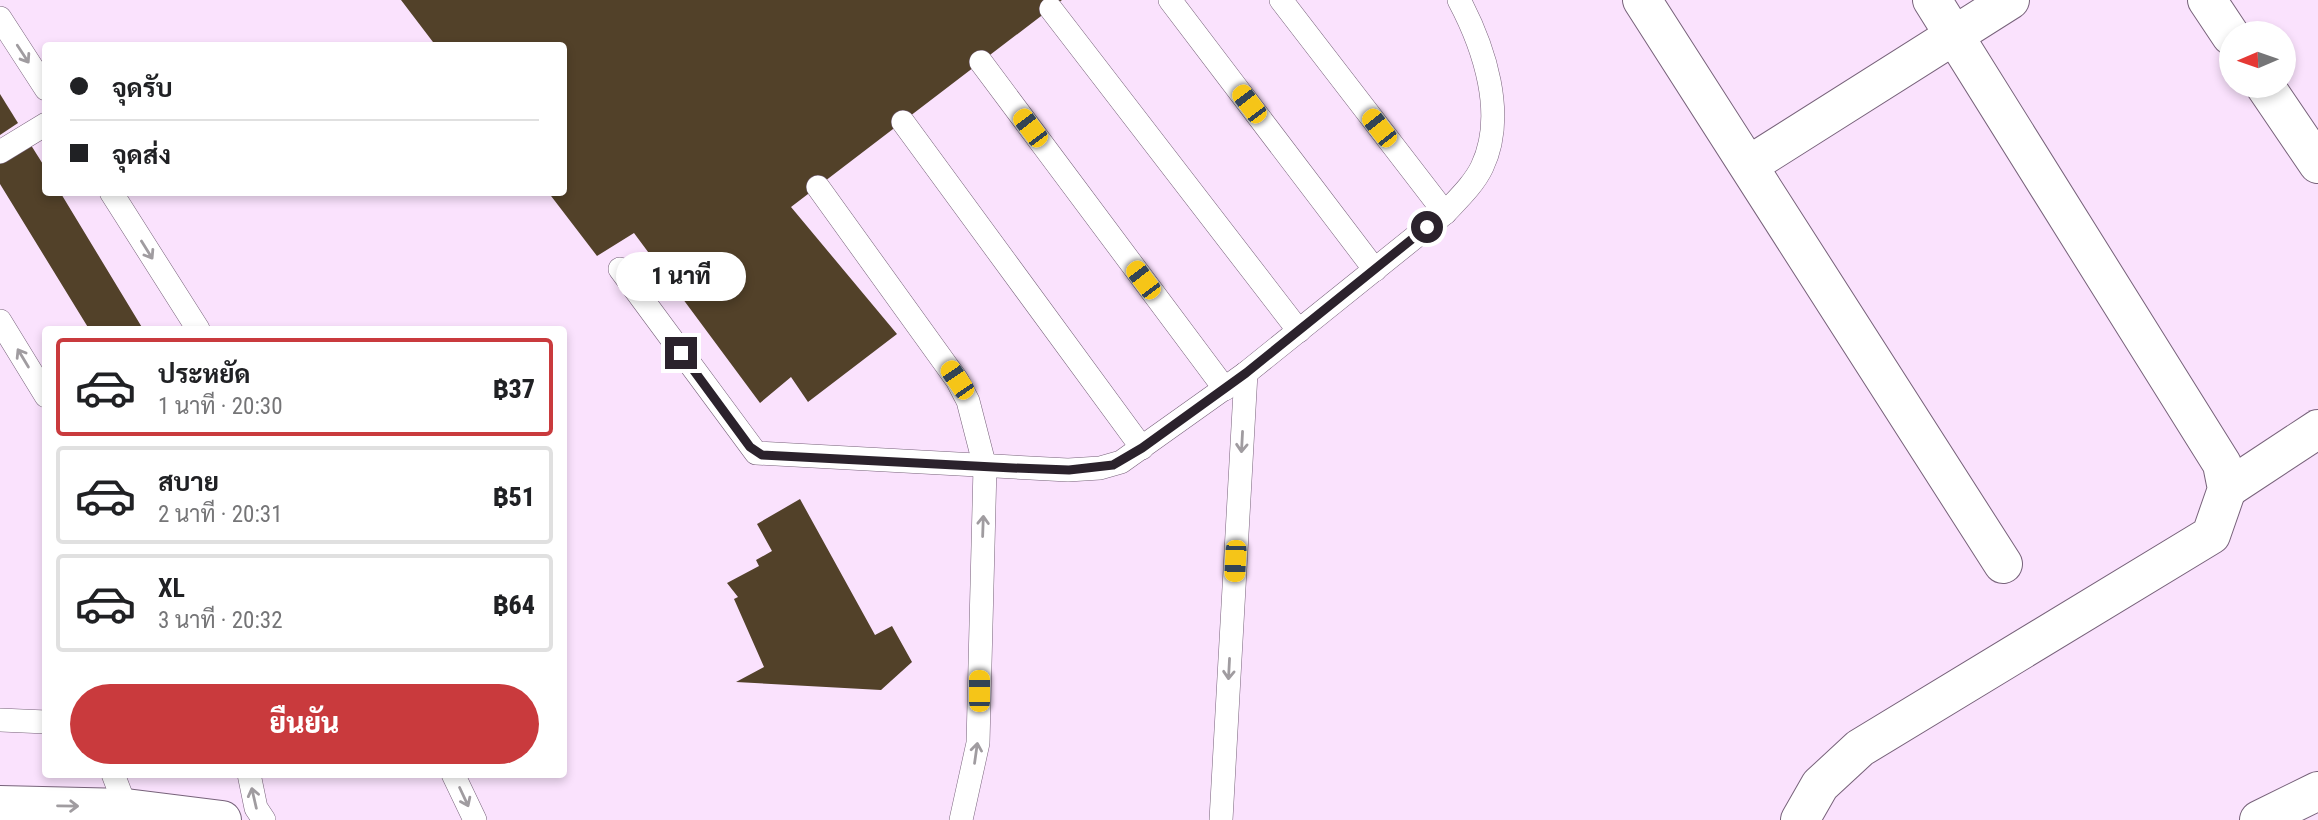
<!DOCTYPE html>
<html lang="th">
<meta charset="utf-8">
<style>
:root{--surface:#fff;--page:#f6f6f6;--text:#202124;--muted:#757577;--line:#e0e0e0;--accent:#c93a3d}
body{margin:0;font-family:"Roboto Condensed",Sarabun,sans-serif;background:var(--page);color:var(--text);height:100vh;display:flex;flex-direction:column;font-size:26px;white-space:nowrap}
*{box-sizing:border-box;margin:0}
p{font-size:23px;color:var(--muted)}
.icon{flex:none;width:38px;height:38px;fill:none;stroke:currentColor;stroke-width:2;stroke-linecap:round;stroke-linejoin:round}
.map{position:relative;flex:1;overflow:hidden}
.details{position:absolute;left:42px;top:326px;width:525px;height:452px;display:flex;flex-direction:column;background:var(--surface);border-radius:7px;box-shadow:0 4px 10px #0003}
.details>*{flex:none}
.hud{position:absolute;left:42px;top:42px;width:525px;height:154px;border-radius:7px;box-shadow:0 4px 10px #0003;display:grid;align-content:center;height:154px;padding:0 28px;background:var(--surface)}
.needle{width:46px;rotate:268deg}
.fabs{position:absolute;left:2219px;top:21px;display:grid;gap:14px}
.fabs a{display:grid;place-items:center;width:77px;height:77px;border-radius:50%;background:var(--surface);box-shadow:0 4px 10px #0003;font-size:35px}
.end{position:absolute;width:32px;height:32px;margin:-16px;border:9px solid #2b222c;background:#fff;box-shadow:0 0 0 4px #fff}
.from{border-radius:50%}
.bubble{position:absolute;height:49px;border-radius:24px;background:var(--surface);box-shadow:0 4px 10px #0003;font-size:23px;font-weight:800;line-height:49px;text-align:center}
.car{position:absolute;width:21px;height:42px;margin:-21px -10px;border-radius:9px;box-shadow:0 0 5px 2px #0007;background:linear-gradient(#f5c518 24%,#345 0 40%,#f5c518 0 76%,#345 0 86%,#f5c518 0)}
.hud b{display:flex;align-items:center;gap:24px;height:66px;font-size:26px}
.hud b+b{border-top:2px solid var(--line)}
.hud i{width:18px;height:18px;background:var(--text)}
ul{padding:12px 0 0;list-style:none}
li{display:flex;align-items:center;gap:21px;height:98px;margin:0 14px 10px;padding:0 14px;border:4px solid var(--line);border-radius:7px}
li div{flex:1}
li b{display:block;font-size:26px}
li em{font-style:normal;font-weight:800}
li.current{border-color:var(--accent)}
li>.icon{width:63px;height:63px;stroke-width:1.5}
.cta{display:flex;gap:14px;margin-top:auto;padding:14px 28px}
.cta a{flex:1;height:80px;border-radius:42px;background:var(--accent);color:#fff;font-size:28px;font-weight:800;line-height:80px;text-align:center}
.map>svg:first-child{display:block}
.building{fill:#524129}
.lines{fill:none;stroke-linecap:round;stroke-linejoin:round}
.service-casing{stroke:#77627a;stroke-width:24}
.minor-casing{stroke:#77627a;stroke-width:40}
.secondary-casing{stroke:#77627a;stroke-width:40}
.service{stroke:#fff;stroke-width:23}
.minor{stroke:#fff;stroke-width:38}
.secondary{stroke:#fff;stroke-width:38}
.oneway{stroke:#a09ca0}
.route{stroke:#2b222c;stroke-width:9}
</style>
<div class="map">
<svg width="2318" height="820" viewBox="0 0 2318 820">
<rect width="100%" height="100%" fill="#fae2fd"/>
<g class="building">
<polygon points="401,0 1062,0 791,207 897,334 808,402 791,377 760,403 634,233 597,256 548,192 564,192 564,46 436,46"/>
<polygon points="0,94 18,123 0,135"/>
<polygon points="29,142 46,169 46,192 60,192 143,329 89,329 0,184 0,160"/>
<polygon points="800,499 875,635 892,626 912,662 881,690 736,682 764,667 734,599 738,597 727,583 759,566 756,560 772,551 757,524"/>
</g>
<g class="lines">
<defs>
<g id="service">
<polyline points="1170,0 1375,270"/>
<polyline points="1051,9 1299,331"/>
<polyline points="0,18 46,89"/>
<polyline points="981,62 1225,389"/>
<polyline points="903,122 1142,448"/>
<polyline points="0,152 46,124"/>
<polyline points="818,187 957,380 968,401 985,467 978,743 961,820"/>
<polyline points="111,192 198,329"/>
<path d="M1445 213C1458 199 1474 184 1482 167 1507 115 1484 47 1459 0"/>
<polyline points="620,269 756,453 1068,470 1100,468 1121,462 1246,373 1445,213 1281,0"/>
<polyline points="0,321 46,396"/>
<polyline points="0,720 46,722"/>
<polyline points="113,774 126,808"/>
<polyline points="249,774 256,808 264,820"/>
<polyline points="453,774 475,820"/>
<polyline points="1221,820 1246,373"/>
</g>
<g id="minor">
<polyline points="1642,0 2003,564"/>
<polyline points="2207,0 2231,36"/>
<polyline points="2265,86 2318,164"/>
<polyline points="1749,165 2010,0"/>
<polyline points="2227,489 2318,429"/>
<polyline points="1800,820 1820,785 1860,748 2211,535 2227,489 2222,464 1932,0"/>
<polyline points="2259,820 2318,791"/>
</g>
<polyline id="secondary" points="0,805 126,808 222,820"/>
</defs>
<use href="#service" class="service-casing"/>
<use href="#minor" class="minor-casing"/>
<use href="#secondary" class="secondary-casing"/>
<use href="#service" class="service"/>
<use href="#minor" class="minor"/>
<use href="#secondary" class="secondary"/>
</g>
<defs><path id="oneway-shaft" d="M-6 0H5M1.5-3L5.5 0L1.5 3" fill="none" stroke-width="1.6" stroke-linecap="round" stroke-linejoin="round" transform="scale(1.75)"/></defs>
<g class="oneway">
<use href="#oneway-shaft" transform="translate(23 54) rotate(57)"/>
<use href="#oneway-shaft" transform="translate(147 250) rotate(58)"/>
<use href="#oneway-shaft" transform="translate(23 358) rotate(-121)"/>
<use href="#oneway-shaft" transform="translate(1242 442) rotate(93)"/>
<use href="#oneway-shaft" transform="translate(983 526) rotate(-88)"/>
<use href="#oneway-shaft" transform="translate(1229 669) rotate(93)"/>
<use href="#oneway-shaft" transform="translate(976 753) rotate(-82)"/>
<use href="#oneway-shaft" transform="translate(464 797) rotate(65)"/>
<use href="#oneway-shaft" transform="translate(254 798) rotate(-103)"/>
<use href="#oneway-shaft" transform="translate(68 806) rotate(1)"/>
</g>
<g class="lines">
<polyline class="route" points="681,353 750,447 762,455 1013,468 1069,470 1113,465 1142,448 1246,373 1427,227"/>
</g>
</svg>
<div class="fabs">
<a><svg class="needle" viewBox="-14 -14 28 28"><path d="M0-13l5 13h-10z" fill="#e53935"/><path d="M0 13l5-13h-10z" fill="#757577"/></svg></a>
</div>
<i class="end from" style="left:1427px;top:227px"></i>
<i class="end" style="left:681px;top:353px"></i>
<div class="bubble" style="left:616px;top:252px;width:130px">1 นาที</div>
<i class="car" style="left:1249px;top:104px;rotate:323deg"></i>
<i class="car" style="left:1030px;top:128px;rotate:323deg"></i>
<i class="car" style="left:1379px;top:128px;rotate:322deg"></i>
<i class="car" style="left:1143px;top:280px;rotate:323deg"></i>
<i class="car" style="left:957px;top:380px;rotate:326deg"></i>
<i class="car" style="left:1235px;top:561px;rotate:183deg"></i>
<i class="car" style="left:979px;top:691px;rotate:0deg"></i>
<div class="hud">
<b><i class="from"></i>จุดรับ</b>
<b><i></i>จุดส่ง</b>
</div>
<section class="details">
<ul>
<li class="current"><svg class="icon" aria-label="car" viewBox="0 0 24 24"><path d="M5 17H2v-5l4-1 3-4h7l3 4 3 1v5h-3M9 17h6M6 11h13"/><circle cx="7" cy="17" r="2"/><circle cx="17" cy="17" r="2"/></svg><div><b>ประหยัด</b><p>1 นาที · 20:30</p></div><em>฿37</em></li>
<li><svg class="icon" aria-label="car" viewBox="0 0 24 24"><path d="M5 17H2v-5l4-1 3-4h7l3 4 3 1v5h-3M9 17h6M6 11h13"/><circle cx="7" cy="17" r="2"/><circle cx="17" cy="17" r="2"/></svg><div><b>สบาย</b><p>2 นาที · 20:31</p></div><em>฿51</em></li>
<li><svg class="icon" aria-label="car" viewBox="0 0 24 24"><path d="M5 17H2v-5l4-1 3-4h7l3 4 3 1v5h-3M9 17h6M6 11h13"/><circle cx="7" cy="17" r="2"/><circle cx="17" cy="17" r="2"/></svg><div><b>XL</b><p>3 นาที · 20:32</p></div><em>฿64</em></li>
</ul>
<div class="cta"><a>ยืนยัน</a></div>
</section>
</div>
